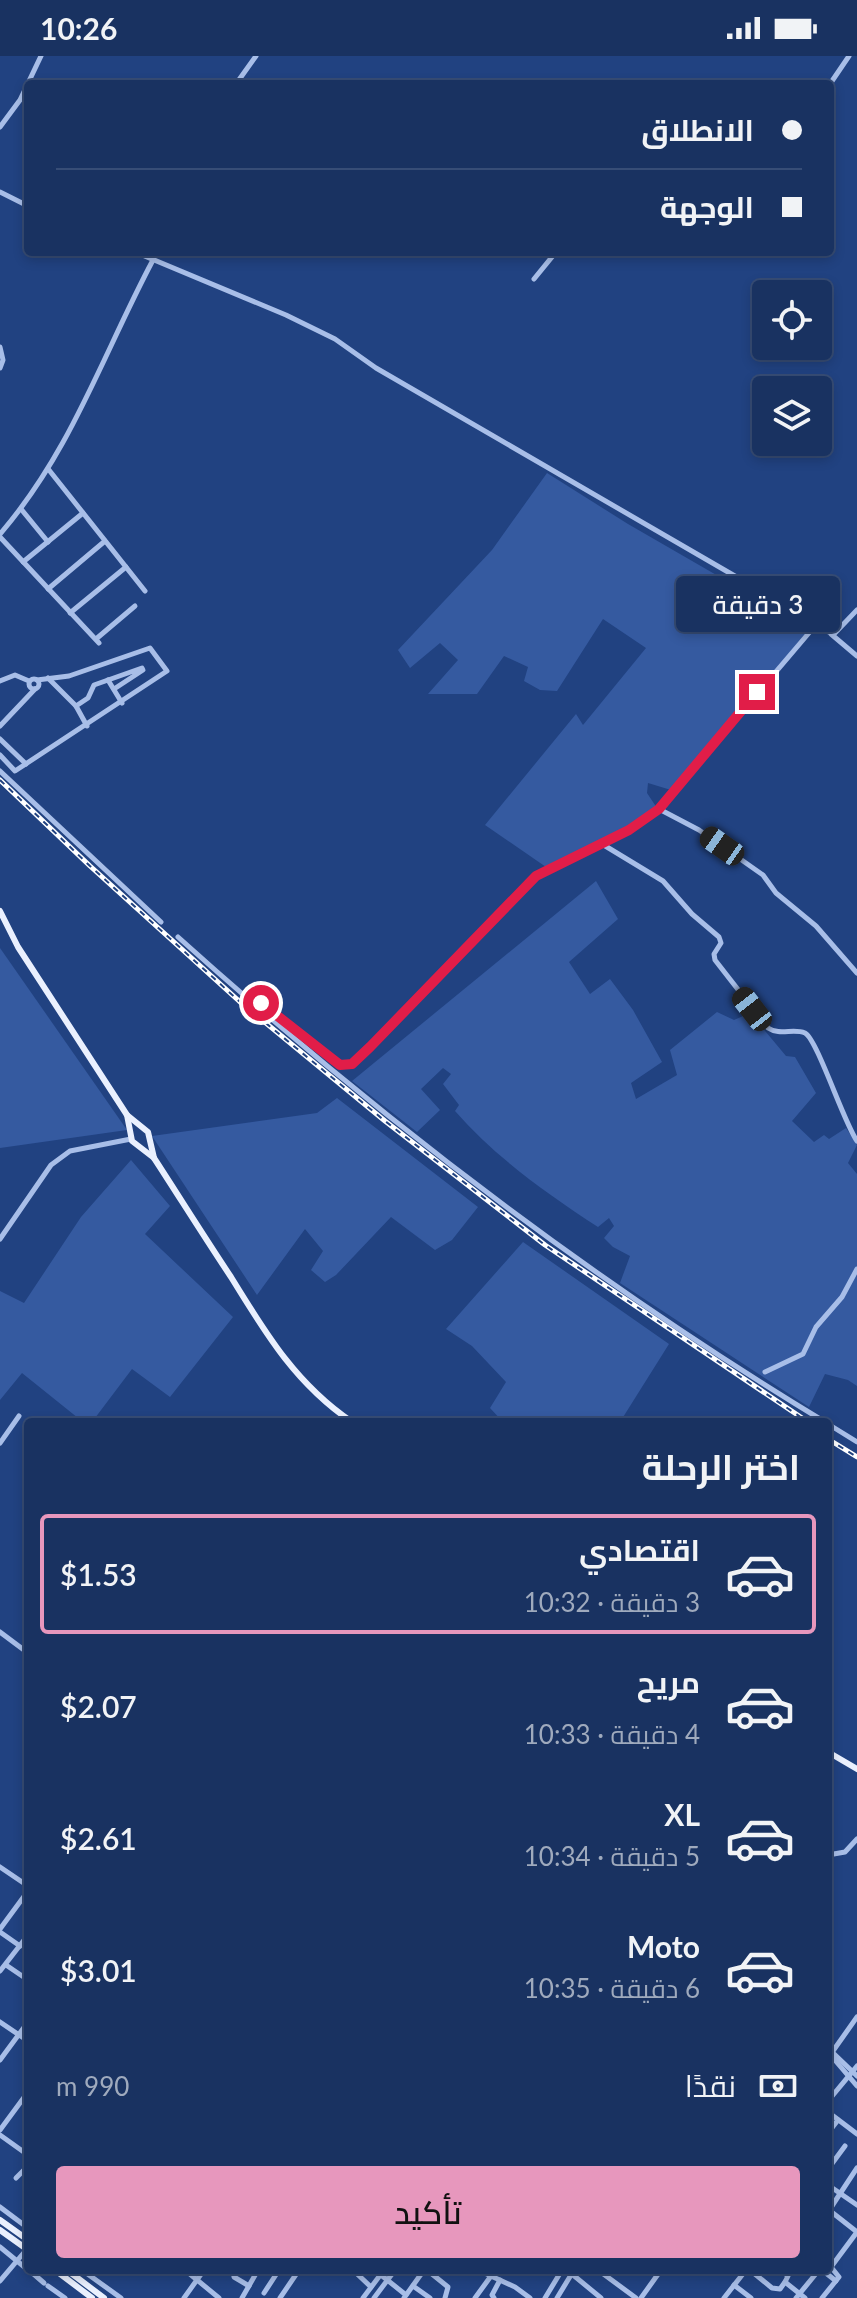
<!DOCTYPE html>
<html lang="ar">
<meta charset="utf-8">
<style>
:root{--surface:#193261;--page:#223a67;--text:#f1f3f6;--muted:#9faabd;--line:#374d76;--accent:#e797bd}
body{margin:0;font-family:Lato,Cairo,sans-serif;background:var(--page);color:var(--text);direction:rtl;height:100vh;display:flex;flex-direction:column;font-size:30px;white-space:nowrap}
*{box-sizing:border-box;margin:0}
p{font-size:26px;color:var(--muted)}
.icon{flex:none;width:44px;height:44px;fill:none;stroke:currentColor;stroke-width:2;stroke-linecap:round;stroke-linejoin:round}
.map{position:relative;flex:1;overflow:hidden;direction:ltr}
.details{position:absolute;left:24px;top:1362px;width:808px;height:856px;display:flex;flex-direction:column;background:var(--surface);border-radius:8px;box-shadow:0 4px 12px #0003,0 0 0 2px var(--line);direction:rtl}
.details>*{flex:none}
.hud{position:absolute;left:24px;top:24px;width:810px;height:176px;border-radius:8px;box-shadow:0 4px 12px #0003,0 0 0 2px var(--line);direction:rtl;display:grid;align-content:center;height:176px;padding:0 32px;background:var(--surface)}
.buttons{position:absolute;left:752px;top:224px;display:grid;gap:16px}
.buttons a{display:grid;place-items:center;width:80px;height:80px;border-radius:8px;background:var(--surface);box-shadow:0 4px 12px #0003,0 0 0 2px var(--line);font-size:40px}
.end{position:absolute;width:36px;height:36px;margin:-18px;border:10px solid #e11d48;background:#fff;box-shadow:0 0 0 4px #fff}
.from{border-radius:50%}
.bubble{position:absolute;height:56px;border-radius:8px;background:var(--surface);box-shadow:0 4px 12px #0003,0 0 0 2px var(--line);font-size:26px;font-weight:600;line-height:56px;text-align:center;direction:rtl}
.car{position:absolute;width:24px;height:48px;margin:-24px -12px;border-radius:10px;box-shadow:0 0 6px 2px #0007;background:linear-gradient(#222 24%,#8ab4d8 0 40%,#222 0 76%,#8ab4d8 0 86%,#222 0)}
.hud b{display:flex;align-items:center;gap:28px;height:76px;font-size:30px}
.hud b+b{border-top:2px solid var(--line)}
.hud i{width:20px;height:20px;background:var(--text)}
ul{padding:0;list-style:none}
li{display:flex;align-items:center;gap:24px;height:120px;margin:0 16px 12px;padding:0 16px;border:4px solid transparent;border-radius:8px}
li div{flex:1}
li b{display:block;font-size:30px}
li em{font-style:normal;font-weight:600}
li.selected{border-color:var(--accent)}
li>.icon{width:72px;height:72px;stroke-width:1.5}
h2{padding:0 32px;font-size:36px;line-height:96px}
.pay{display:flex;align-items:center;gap:20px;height:88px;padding:0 32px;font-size:30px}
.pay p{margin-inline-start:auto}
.button{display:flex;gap:16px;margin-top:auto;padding:16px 32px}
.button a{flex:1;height:92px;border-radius:8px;background:var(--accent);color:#111;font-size:32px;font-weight:600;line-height:92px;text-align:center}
.status{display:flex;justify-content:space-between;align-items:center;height:56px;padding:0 40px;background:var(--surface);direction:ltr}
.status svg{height:22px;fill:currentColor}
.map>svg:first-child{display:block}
.green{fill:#355aa0}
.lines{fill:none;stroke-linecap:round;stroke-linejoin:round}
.minor{stroke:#a8bee8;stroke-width:5}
.major{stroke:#eaf0fe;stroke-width:6}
.rail-casing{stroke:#fff;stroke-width:5}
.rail{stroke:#214281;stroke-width:2;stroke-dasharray:6;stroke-linecap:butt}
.route{stroke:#e11d48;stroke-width:10}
</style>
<div class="status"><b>10:26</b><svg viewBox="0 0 49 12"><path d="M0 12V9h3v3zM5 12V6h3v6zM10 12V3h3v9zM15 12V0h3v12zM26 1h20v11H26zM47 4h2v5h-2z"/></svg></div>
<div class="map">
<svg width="857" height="2242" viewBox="0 0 857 2242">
<rect width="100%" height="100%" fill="#214281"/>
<g class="green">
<polygon points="547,417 628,468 810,573 671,734 648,727 647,737 657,752 620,776 546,811 485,769 576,658 583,669 646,592 603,563 557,635 540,634 524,625 528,611 504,600 477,638 428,638 458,604 440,587 410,612 398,594 492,494"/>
<path d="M596 825 618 863 569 906 590 938 610 923 633 954 662 1006 631 1027 636 1043 677 1019 670 994 717 956 734 964 750 957 786 1000 795 1001 816 1037 792 1065 814 1086 824 1079 829 1083 846 1072 857 1089 848 1107 857 1118V1330L848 1324 825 1318 809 1351 620 1227 630 1200 613 1191 604 1182 614 1170 609 1162 598 1171C546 1137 495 1101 455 1055L459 1049 443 1028 451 1018 443 1012 421 1033 440 1054 417 1076 352 1025Z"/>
<polygon points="0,892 127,1074 0,1092"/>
<polygon points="337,1042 478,1151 452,1184 435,1194 391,1161 336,1219 325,1226 311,1214 323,1195 305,1173 257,1239 152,1080 317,1057"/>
<polygon points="131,1104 170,1150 145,1178 233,1261 170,1341 132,1313 92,1366 83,1366 22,1317 0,1344 0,1235 24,1247 81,1161"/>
<polygon points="523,1186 669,1288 620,1366 503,1366 490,1352 506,1326 472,1290 446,1273"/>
</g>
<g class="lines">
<g class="minor">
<polyline points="236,28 256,0"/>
<polyline points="693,28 704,28"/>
<polyline points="830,28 849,0"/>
<polyline points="0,71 20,44 41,0"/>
<polyline points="0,136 28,150"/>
<polyline points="135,196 286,259 335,283 376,312 759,534 819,574 835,577 857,554"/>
<polyline points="534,223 556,196"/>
<polyline points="0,291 3,304 0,312"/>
<polyline points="49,414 145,535"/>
<polyline points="21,453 48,486"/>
<path d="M0 478C71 396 103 298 153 204"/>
<polyline points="0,481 99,587"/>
<polyline points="23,506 83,457"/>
<polyline points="48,533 105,485"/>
<polyline points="70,557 126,511"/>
<polyline points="831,578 857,600"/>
<polyline points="96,583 135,550"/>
<polyline points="48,622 76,650 87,670"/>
<circle cx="34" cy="628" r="5"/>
<polyline points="108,624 122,647"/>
<polyline points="0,625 15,619 29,625"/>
<polyline points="76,650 88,642 94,629 142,612 143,614 114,633"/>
<polyline points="0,670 35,633"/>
<polyline points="0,683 26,708"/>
<polyline points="0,699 15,715 167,615 150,592 69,620 37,624"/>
<polyline points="0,715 161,866"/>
<polyline points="659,753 699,774 763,819 776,837 816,870 857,917"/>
<path d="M602 788 663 825 692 858 719 881 721 887 714 898 715 904 768 972C780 980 793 972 805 977 817 983 844 1067 857 1085"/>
<path d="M178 881C378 1061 594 1226 825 1366"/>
<polyline points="261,947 340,1009 352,1008 370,991 536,820 629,774 659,753 814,571"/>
<polyline points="0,1183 51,1109 70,1095 131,1083"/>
<polyline points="765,1316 803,1298 816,1271 842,1241 857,1213"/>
<polyline points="828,1368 857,1386"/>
<polyline points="0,1387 19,1360"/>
<polyline points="0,1576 28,1597"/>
<polyline points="828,1799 845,1796 857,1783"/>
<polyline points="0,1811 28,1830"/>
<polyline points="0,1873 28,1835"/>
<polyline points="0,1876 20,1890"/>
<polyline points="6,1909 28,1924"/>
<polyline points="0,1915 28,1879"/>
<polyline points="0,1966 28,1985"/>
<polyline points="828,1996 857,2030"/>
<polyline points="832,1996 857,2020"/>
<polyline points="828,2002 857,1961"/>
<polyline points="0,2004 28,1966"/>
<polyline points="828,2045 857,2010"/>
<polyline points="828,2056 857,2078"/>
<polyline points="0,2074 28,2036"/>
<polyline points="828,2077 838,2064"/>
<polyline points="0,2079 28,2099"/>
<polyline points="828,2113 845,2090"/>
<polyline points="16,2122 28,2110"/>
<polyline points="828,2129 857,2149"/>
<polyline points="0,2151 28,2172"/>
<polyline points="829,2154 857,2176"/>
<polyline points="828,2156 857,2112"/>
<polyline points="0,2191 28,2214"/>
<polyline points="29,2214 44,2227"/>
<polyline points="82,2214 121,2242"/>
<polyline points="185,2214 219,2242"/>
<polyline points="233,2214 234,2221 249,2230"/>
<polyline points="353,2214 371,2231"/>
<polyline points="427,2214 448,2231 445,2242"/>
<polyline points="478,2214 515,2231 530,2242"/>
<polyline points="567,2214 601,2242"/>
<polyline points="598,2214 636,2242"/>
<polyline points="750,2214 772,2232 780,2233 785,2226"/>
<polyline points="781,2214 788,2220 785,2226 805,2242"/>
<polyline points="822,2214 836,2225"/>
<polyline points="381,2219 406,2239"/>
<polyline points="0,2225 27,2193"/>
<polyline points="734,2229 751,2242"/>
<polyline points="48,2230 65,2242"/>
<polyline points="413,2230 430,2242"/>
<polyline points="264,2237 279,2214"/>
<polyline points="184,2242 204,2214"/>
<polyline points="242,2242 258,2214"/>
<polyline points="280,2242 299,2214"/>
<polyline points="363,2242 384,2214"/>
<polyline points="374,2242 395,2214"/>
<polyline points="404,2242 424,2214"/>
<polyline points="475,2242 491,2220"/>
<polyline points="494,2242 492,2239 500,2224"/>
<polyline points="545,2242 562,2214"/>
<polyline points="557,2242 574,2214"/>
<polyline points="641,2242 661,2214"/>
<polyline points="724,2242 746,2214"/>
<polyline points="796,2242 819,2214"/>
<polyline points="822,2242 839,2221 831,2211 857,2176"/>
</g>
<g class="major">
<path d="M0 855 18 891 127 1059 132 1085 154 1102C180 1142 205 1182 231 1221 266 1278 296 1328 352 1366"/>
<polyline points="127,1059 148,1076 154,1102"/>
<polyline points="828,1696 857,1713"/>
<polyline points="0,2164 28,2184"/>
<polyline points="0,2174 28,2194"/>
<polyline points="55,2214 92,2242"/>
<polyline points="67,2214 104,2242"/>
</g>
<defs>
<g id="rail">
<polyline points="0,724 90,810 239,945 385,1065 545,1189 808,1366"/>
<polyline points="828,1383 857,1401"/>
</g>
</defs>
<use href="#rail" class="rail-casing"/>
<use href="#rail" class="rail"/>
</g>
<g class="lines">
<polyline class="route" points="261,947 340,1009 352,1008 370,991 536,820 629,774 659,753 757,636"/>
</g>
</svg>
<div class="buttons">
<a><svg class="icon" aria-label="locate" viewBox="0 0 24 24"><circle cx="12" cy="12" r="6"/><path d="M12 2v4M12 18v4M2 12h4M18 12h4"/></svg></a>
<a><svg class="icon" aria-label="layers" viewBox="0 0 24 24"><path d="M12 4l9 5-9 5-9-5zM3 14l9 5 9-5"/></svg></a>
</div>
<i class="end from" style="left:261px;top:947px"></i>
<i class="end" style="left:757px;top:636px"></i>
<div class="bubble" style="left:676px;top:520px;width:164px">3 دقيقة</div>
<i class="car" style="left:722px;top:790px;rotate:305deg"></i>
<i class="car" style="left:752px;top:953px;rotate:322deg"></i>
<div class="hud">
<b><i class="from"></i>الانطلاق</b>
<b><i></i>الوجهة</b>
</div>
<section class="details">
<h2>اختر الرحلة</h2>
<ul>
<li class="selected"><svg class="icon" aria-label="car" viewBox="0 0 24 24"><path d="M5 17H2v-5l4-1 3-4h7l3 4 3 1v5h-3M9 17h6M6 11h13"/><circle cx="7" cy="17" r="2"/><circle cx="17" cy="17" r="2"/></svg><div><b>اقتصادي</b><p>3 دقيقة · 10:32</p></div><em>$1.53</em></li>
<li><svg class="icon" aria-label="car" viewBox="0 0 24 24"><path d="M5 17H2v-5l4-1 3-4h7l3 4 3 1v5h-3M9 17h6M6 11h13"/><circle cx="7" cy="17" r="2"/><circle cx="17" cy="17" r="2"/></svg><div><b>مريح</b><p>4 دقيقة · 10:33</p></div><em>$2.07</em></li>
<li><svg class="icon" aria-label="car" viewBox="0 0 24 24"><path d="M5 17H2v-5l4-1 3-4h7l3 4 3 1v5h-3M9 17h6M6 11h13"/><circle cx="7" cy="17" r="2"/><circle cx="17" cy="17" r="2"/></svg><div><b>XL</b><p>5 دقيقة · 10:34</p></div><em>$2.61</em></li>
<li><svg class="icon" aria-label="car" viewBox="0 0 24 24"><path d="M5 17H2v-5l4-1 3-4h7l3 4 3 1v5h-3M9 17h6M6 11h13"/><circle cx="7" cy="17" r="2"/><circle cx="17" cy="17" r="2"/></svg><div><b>Moto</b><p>6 دقيقة · 10:35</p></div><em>$3.01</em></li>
</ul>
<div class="pay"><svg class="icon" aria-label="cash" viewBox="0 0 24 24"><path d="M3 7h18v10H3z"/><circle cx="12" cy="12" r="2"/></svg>نقدًا<p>990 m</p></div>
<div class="button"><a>تأكيد</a></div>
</section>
</div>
